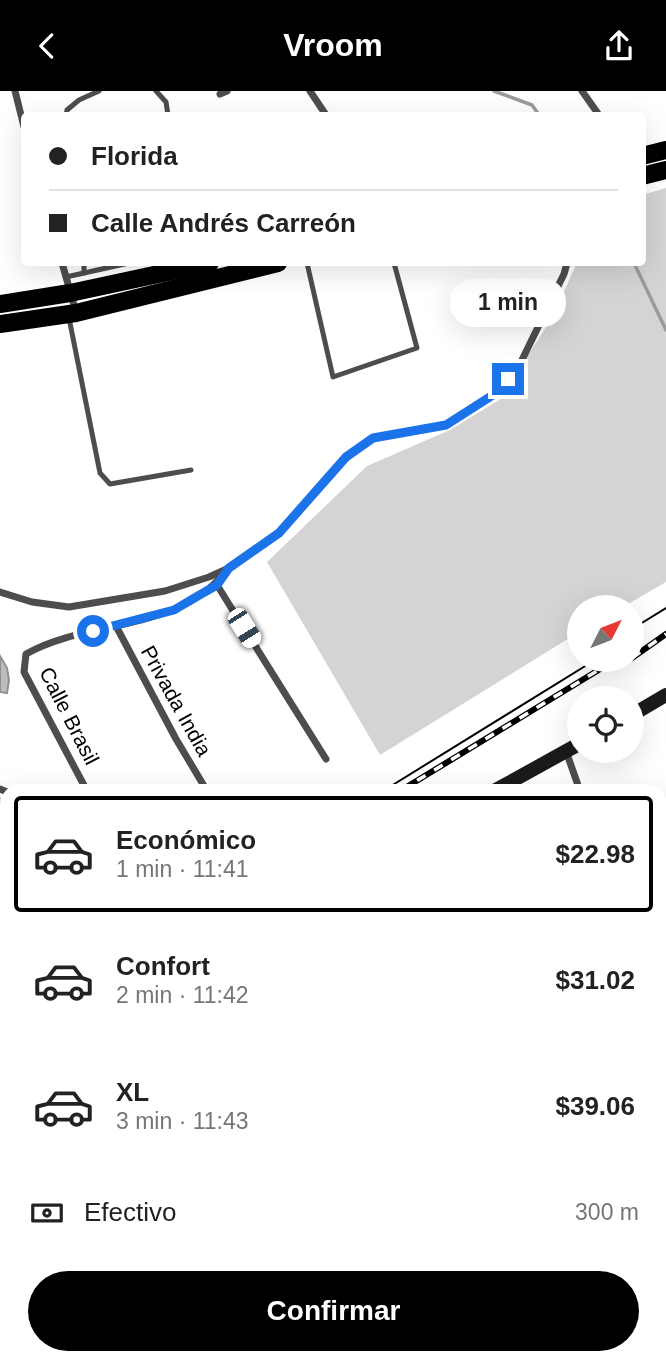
<!DOCTYPE html>
<html lang="es">
<meta charset="utf-8">
<style>
:root{--surface:#fff;--page:#f6f6f6;--text:#222;--muted:#767676;--line:#e0e0e0;--accent:#000}
body{margin:0;font-family:Helvetica,sans-serif;background:var(--page);color:var(--text);height:100vh;display:flex;flex-direction:column;font-size:26px;white-space:nowrap}
*{box-sizing:border-box;margin:0}
p{font-size:23px;color:var(--muted)}
.icon{flex:none;width:38px;height:38px;fill:none;stroke:currentColor;stroke-width:2;stroke-linecap:round;stroke-linejoin:round}
.map{position:relative;flex:1;overflow:hidden}
.details{position:absolute;left:0px;top:693px;width:667px;height:581px;display:flex;flex-direction:column;background:var(--surface);border-radius:21px 21px 0 0;box-shadow:0 7px 28px #0002}
.details>*{flex:none}
.guide{position:absolute;left:21px;top:21px;width:625px;height:154px;border-radius:7px;box-shadow:0 7px 28px #0002;display:grid;align-content:center;height:154px;padding:0 28px;background:var(--surface)}
.needle{width:46px;rotate:48deg}
.controls{position:absolute;left:567px;top:504px;display:grid;gap:14px}
.controls a{display:grid;place-items:center;width:77px;height:77px;border-radius:50%;background:var(--surface);box-shadow:0 7px 28px #0002;font-size:35px}
.end{position:absolute;width:32px;height:32px;margin:-16px;border:9px solid #1a73e8;background:#fff;box-shadow:0 0 0 4px #fff}
.from{border-radius:50%}
.bubble{position:absolute;height:49px;border-radius:24px;background:var(--surface);box-shadow:0 7px 28px #0002;font-size:23px;font-weight:700;line-height:49px;text-align:center}
.car{position:absolute;width:21px;height:42px;margin:-21px -10px;border-radius:9px;box-shadow:0 0 5px 2px #0007;background:linear-gradient(#fff 24%,#345 0 40%,#fff 0 76%,#345 0 86%,#fff 0)}
.guide b{display:flex;align-items:center;gap:24px;height:66px;font-size:26px}
.guide b+b{border-top:2px solid var(--line)}
.guide i{width:18px;height:18px;background:var(--text)}
ul{padding:12px 0 0;list-style:none}
li{display:flex;align-items:center;gap:21px;height:116px;margin:0 14px 10px;padding:0 14px;border:4px solid transparent;border-radius:7px}
li div{flex:1}
li b{display:block;font-size:26px}
li em{font-style:normal;font-weight:700}
li.active{border-color:var(--accent)}
li>.icon{width:63px;height:63px;stroke-width:1.5}
.pay{display:flex;align-items:center;gap:18px;height:77px;padding:0 28px;font-size:26px}
.pay p{margin-inline-start:auto}
.primary-button{display:flex;gap:14px;margin-top:auto;padding:14px 28px}
.primary-button a{flex:1;height:80px;border-radius:42px;background:var(--accent);color:#fff;font-size:28px;font-weight:700;line-height:80px;text-align:center}
header{display:flex;justify-content:space-between;align-items:center;height:91px;padding:0 28px;background:var(--accent);color:#fff;font-size:32px;font-weight:700}
.map>svg:first-child{display:block}
.green{fill:#d4d4d4}
.lines{fill:none;stroke-linecap:round;stroke-linejoin:round}
.stream{stroke:#9b9b9b;stroke-width:3.5}
.building{fill:#bdbdbd;stroke:#919191;stroke-width:2}
.lane{stroke:#4d4d4d;stroke-width:5}
.street{stroke:#4d4d4d;stroke-width:7}
.secondary{stroke:#1a1a1a;stroke-width:14}
.primary{stroke:#000;stroke-width:18}
.tram{stroke:#000;stroke-width:2}
.rail-casing{stroke:#000;stroke-width:6}
.rail{stroke:#fff;stroke-width:3.5;stroke-dasharray:10;stroke-linecap:butt}
.route{stroke:#1a73e8;stroke-width:9}
.labels{text-anchor:middle;stroke-width:5;stroke-linejoin:round;paint-order:stroke}
.street-label{font-size:21px;fill:#000;stroke:#fff}
</style>
<header><svg class="icon" aria-label="back" viewBox="0 0 24 24"><path d="M15 5l-7 7 7 7"/></svg>Vroom<svg class="icon" aria-label="share" viewBox="0 0 24 24"><path d="M12 15V3M7 8l5-5 5 5M5 13v7h14v-7"/></svg></header>
<div class="map">
<svg width="666" height="1274" viewBox="0 0 666 1274">
<rect width="100%" height="100%" fill="#fff"/>
<g class="green">
<polygon points="666,97 666,491 623,516 579,516 579,541 380,664 267,471 367,375 450,339 499,309 552,227 575,176 574,172 642,172 642,104"/>
<polygon points="0,706 7,709 7,851 0,833"/>
</g>
<g class="lines">
<g class="stream">
<polyline points="494,0 532,14 539,24"/>
<polyline points="634,172 666,239"/>
</g>
</g>
<polygon class="building" points="0,565 7,577 9,589 7,602 0,601"/>
<g class="lines">
<g class="lane">
<polyline points="156,0 166,11 168,24"/>
<polyline points="66,24 67,19 79,9 99,0"/>
<polyline points="307,172 333,286 417,257 394,172"/>
<polyline points="84,182 84,172"/>
<polyline points="66,186 129,172"/>
<polyline points="69,227 100,382 110,393 191,379"/>
</g>
<g class="street">
<polyline points="15,0 24,36"/>
<polyline points="310,0 326,24"/>
<polyline points="582,0 599,24"/>
<polyline points="220,3 227,0"/>
<polyline points="62,172 76,221"/>
<polyline points="217,494 326,668"/>
<polyline points="0,501 32,511 69,516 165,500 209,486 229,477 279,442 346,367 373,347 446,334 496,302 520,273 564,183 567,172"/>
<polyline points="116,535 176,648 207,700"/>
<polyline points="566,660 580,700"/>
<polyline points="0,698 7,701"/>
<path d="M87 700 24 581 26 563C89 527 182 542 228 477"/>
<polyline points="660,745 666,743"/>
<polyline points="0,849 7,867"/>
<polyline points="660,850 666,848"/>
<polyline points="660,925 666,942"/>
<polyline points="660,953 666,951"/>
<polyline points="660,1084 666,1078"/>
<polyline points="0,1090 7,1107"/>
<polyline points="660,1153 666,1166"/>
<polyline points="0,1197 7,1194"/>
<polyline points="71,1267 73,1274"/>
<polyline points="199,1267 202,1274"/>
<polyline points="318,1267 321,1274"/>
<polyline points="475,1267 478,1274"/>
<polyline points="564,1267 567,1274"/>
<polyline points="625,1267 628,1274"/>
<polyline points="85,1274 104,1267"/>
<polyline points="485,1274 491,1267"/>
</g>
<g class="secondary">
<polyline points="632,624 666,604"/>
<polyline points="494,700 579,653"/>
<polyline points="0,948 7,945"/>
</g>
<g class="primary">
<polyline points="642,65 666,59"/>
<polyline points="642,85 666,79"/>
<polyline points="0,213 70,202 210,172"/>
<polyline points="0,233 76,222 278,172"/>
</g>
<g class="tram">
<polyline points="632,538 666,517"/>
<polyline points="383,700 595,569"/>
<polyline points="0,896 7,893"/>
</g>
<defs>
<g id="rail">
<polyline points="632,567 666,543"/>
<polyline points="400,700 615,569"/>
<polyline points="0,916 7,913"/>
</g>
</defs>
<use href="#rail" class="rail-casing"/>
<use href="#rail" class="rail"/>
</g>
<g class="lines">
<polyline class="route" points="93,540 174,519 196,506 217,494 229,477 279,442 346,366 373,347 446,334 496,302 508,288"/>
</g>
<g class="labels">
<g class="street-label">
<text transform="translate(176 610) rotate(61)" y="7">Privada India</text>
<text transform="translate(69 625) rotate(63)" y="7">Calle Brasil</text>
</g>
</g>
</svg>
<div class="controls">
<a><svg class="needle" viewBox="-14 -14 28 28"><path d="M0-13l5 13h-10z" fill="#e53935"/><path d="M0 13l5-13h-10z" fill="#767676"/></svg></a>
<a><svg class="icon" aria-label="locate" viewBox="0 0 24 24"><circle cx="12" cy="12" r="6"/><path d="M12 2v4M12 18v4M2 12h4M18 12h4"/></svg></a>
</div>
<i class="end from" style="left:93px;top:540px"></i>
<i class="end" style="left:508px;top:288px"></i>
<div class="bubble" style="left:450px;top:187px;width:116px">1 min</div>
<i class="car" style="left:244px;top:537px;rotate:148deg"></i>
<div class="guide">
<b><i class="from"></i>Florida</b>
<b><i></i>Calle Andrés Carreón</b>
</div>
<section class="details">
<ul>
<li class="active"><svg class="icon" aria-label="car" viewBox="0 0 24 24"><path d="M5 17H2v-5l4-1 3-4h7l3 4 3 1v5h-3M9 17h6M6 11h13"/><circle cx="7" cy="17" r="2"/><circle cx="17" cy="17" r="2"/></svg><div><b>Económico</b><p>1 min · 11:41</p></div><em>$22.98</em></li>
<li><svg class="icon" aria-label="car" viewBox="0 0 24 24"><path d="M5 17H2v-5l4-1 3-4h7l3 4 3 1v5h-3M9 17h6M6 11h13"/><circle cx="7" cy="17" r="2"/><circle cx="17" cy="17" r="2"/></svg><div><b>Confort</b><p>2 min · 11:42</p></div><em>$31.02</em></li>
<li><svg class="icon" aria-label="car" viewBox="0 0 24 24"><path d="M5 17H2v-5l4-1 3-4h7l3 4 3 1v5h-3M9 17h6M6 11h13"/><circle cx="7" cy="17" r="2"/><circle cx="17" cy="17" r="2"/></svg><div><b>XL</b><p>3 min · 11:43</p></div><em>$39.06</em></li>
</ul>
<div class="pay"><svg class="icon" aria-label="cash" viewBox="0 0 24 24"><path d="M3 7h18v10H3z"/><circle cx="12" cy="12" r="2"/></svg>Efectivo<p>300 m</p></div>
<div class="primary-button"><a>Confirmar</a></div>
</section>
</div>
